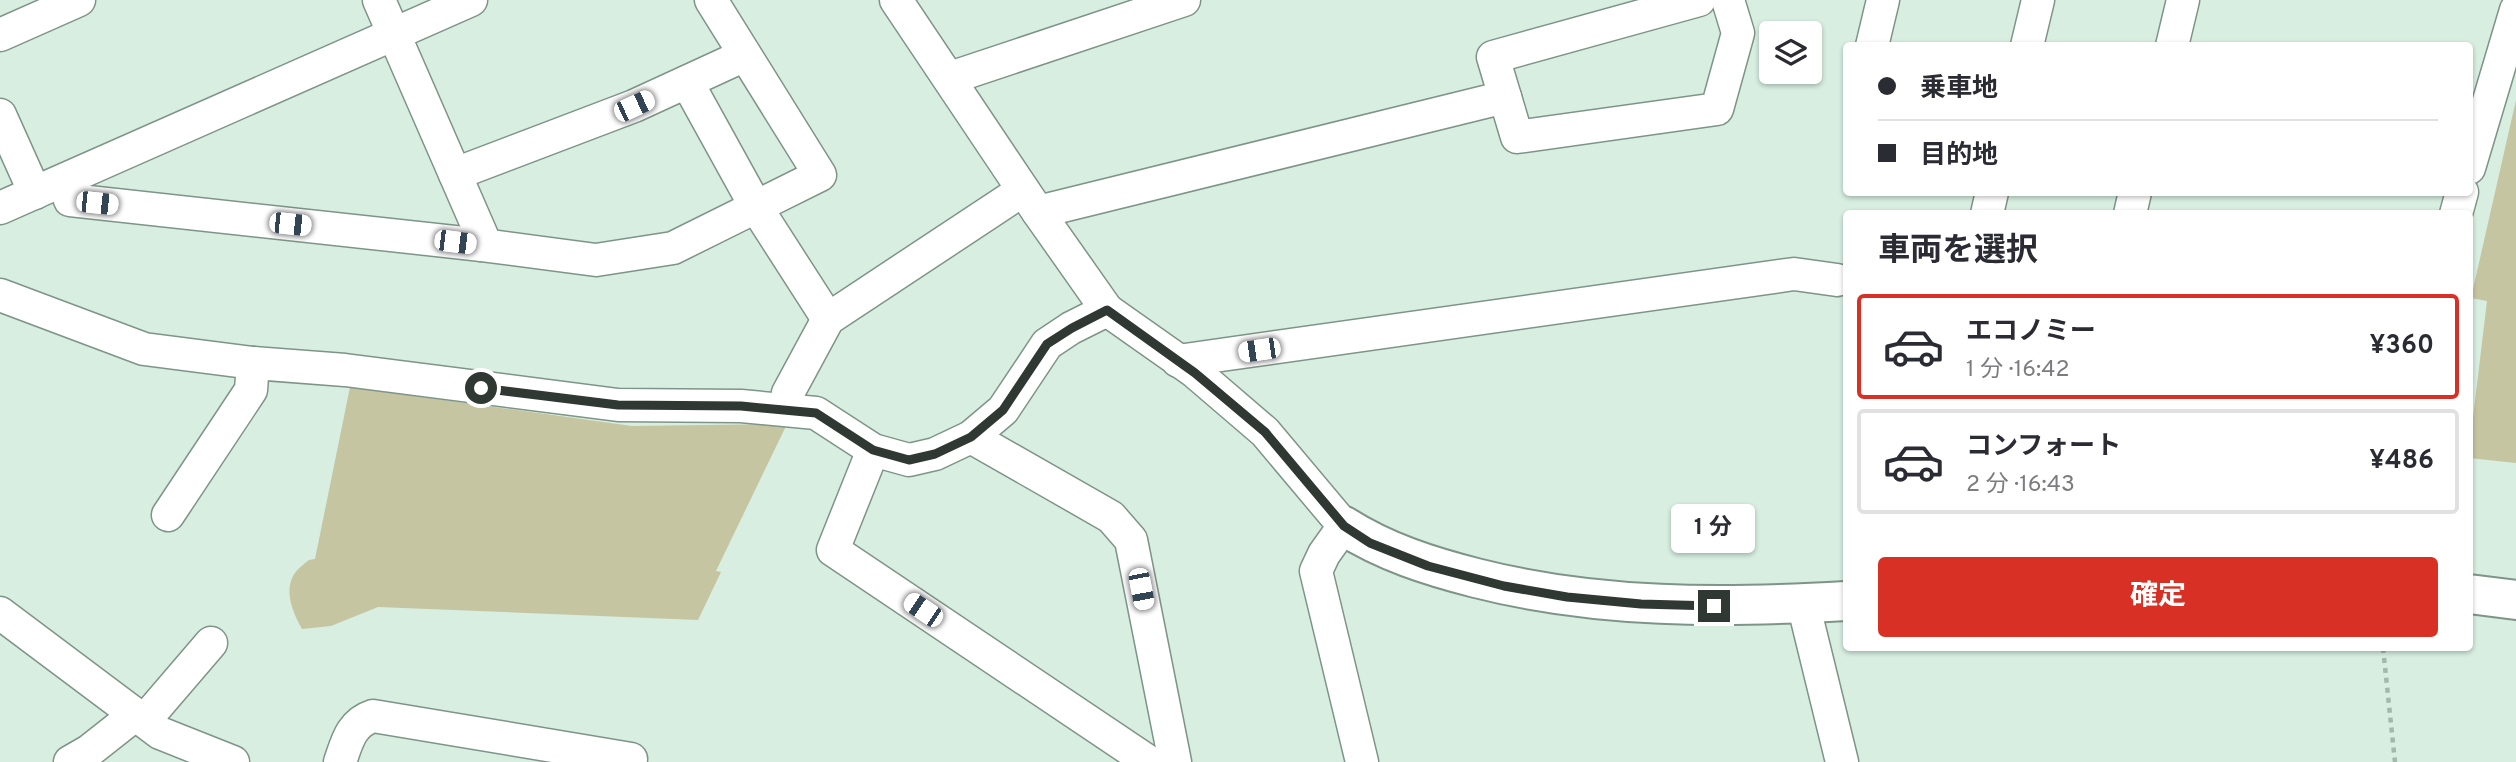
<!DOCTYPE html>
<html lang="ja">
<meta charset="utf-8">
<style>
:root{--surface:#fff;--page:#f2f2f3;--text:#2b2b33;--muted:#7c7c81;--line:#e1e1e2;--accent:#d93025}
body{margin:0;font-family:Overpass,"Noto Sans JP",sans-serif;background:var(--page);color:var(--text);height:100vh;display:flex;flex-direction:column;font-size:26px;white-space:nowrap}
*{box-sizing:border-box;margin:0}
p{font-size:23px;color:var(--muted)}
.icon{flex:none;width:38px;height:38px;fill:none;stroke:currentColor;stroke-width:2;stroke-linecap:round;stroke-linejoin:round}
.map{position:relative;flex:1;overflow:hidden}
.sheet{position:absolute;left:1843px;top:210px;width:630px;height:441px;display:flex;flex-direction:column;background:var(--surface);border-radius:7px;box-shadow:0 2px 5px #0004}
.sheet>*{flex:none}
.guide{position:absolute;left:1843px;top:42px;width:630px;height:154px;border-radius:7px;box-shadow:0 2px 5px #0004;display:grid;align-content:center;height:154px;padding:0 35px;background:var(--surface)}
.buttons{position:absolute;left:1759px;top:21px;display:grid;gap:14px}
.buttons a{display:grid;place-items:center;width:63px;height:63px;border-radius:7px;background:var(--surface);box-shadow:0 2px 5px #0004;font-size:35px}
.end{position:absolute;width:32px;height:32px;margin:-16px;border:9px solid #2f3833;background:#fff;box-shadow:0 0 0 4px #fff}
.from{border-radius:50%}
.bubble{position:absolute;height:49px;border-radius:7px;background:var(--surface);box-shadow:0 2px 5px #0004;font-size:23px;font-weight:700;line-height:49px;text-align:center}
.car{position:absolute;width:21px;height:42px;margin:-21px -10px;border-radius:9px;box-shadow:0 0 5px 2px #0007;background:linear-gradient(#fff 24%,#345 0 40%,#fff 0 76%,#345 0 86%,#fff 0)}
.guide b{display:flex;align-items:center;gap:24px;height:66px;font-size:26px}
.guide b+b{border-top:2px solid var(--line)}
.guide i{width:18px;height:18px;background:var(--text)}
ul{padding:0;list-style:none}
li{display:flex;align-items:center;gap:21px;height:105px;margin:0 14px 10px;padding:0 21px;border:4px solid var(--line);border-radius:7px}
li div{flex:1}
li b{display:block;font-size:26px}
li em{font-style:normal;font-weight:700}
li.current{border-color:var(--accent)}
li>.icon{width:63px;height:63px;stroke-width:1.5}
h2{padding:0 35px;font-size:32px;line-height:84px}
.button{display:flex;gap:14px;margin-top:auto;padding:14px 35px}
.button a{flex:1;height:80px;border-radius:7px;background:var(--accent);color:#fff;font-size:28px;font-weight:700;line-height:80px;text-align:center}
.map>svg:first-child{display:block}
.green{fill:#c6c5a1}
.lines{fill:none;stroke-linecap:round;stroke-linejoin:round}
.minor-casing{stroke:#7f9488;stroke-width:35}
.tertiary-casing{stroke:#7f9488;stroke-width:42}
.path{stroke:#a4b7ac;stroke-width:4.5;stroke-dasharray:5 5;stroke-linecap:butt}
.minor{stroke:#fff;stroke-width:32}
.tertiary{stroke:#fff;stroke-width:38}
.route{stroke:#2f3833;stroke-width:9}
</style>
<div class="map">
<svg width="2516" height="762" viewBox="0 0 2516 762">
<rect width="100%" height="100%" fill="#d7eee1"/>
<g class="green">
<polygon points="2516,100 2516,463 2469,458 2469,451 2487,301 2471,298"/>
<path d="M350 387 632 426 787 424 716 571 721 572 698 620 378 607 331 626 302 629C294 614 284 594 293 576 296 570 304 564 309 560L315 559Z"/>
</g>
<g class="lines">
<defs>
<g id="minor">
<polyline points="379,0 482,236 482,245"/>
<polyline points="896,0 1038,212 1107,310 1195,372 1265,432 1344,526 1324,554 1316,571 1362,762"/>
<polyline points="1699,0 1493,57 1517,137 1717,109 1738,33 1728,0"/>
<polyline points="0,35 79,0"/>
<polyline points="1872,46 1883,0"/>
<polyline points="2027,46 2038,0"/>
<polyline points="2172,46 2183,0"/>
<polyline points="950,78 1184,0"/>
<polyline points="687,82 756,207 828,319"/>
<polyline points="0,115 35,193"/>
<polyline points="2469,168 2516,10"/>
<polyline points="455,174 634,106 745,55"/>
<polyline points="63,181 70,200 482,245 596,260 673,248 820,175 711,0"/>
<polyline points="0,208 471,0"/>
<polyline points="1038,212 1505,97"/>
<polyline points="1987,214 1992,192"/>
<polyline points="2130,214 2135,192"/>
<polyline points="2456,214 2462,192"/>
<polyline points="0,295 144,349 253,363 345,370 618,405 741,406 816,413 873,450 909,460 935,454 971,437 1003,410 1047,344 1071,328 1107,310"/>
<polyline points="1178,361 1794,274 1837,280"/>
<polyline points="785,408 788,393 828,319 1023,190"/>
<polyline points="971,437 1111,517 1131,540 1175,762"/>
<polyline points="873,450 833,550 1149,762"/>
<polyline points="168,515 251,390 253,363"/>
<polyline points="1803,603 1842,762"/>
<polyline points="0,613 160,733 233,762"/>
<polyline points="145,720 211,643"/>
<polyline points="70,762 89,751 136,714"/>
<path d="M340 762C347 742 351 723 373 716L631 759"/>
</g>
<g id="tertiary">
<path d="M1344 526C1385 552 1429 566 1476 578 1598 609 1722 608 1846 601"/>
<polyline points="2469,594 2516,600"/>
</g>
</defs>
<use href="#minor" class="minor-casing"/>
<use href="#tertiary" class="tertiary-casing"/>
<polyline class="path" points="2383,648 2395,762"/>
<use href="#minor" class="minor"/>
<use href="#tertiary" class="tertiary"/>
</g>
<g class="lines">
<polyline class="route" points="481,388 618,405 741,406 816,413 873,450 909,460 935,454 971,437 1003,410 1047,344 1072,328 1107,310 1195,373 1265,432 1344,526 1370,543 1428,566 1504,586 1567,597 1641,604 1714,606"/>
</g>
</svg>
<div class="buttons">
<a><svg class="icon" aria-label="layers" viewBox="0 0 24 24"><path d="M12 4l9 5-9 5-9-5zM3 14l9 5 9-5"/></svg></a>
</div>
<i class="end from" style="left:481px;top:388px"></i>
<i class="end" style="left:1714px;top:606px"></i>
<div class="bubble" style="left:1671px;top:504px;width:84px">1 分</div>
<i class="car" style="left:634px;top:106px;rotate:65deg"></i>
<i class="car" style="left:97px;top:203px;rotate:96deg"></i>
<i class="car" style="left:290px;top:224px;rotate:96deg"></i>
<i class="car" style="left:455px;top:242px;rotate:97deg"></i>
<i class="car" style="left:1259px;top:350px;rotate:262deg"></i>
<i class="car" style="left:1141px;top:589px;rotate:169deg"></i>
<i class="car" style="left:923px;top:610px;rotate:304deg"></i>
<div class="guide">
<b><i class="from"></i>乗車地</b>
<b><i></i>目的地</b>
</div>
<section class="sheet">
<h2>車両を選択</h2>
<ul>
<li class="current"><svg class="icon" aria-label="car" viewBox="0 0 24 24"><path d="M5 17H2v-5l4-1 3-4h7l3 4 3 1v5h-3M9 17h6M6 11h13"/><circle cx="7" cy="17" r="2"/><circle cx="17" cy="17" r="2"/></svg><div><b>エコノミー</b><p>1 分 · 16:42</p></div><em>¥360</em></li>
<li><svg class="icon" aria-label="car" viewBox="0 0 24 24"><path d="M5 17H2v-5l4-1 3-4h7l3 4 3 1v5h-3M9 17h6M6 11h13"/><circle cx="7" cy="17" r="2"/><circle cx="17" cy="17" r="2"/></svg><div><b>コンフォート</b><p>2 分 · 16:43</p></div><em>¥486</em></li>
</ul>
<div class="button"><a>確定</a></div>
</section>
</div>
